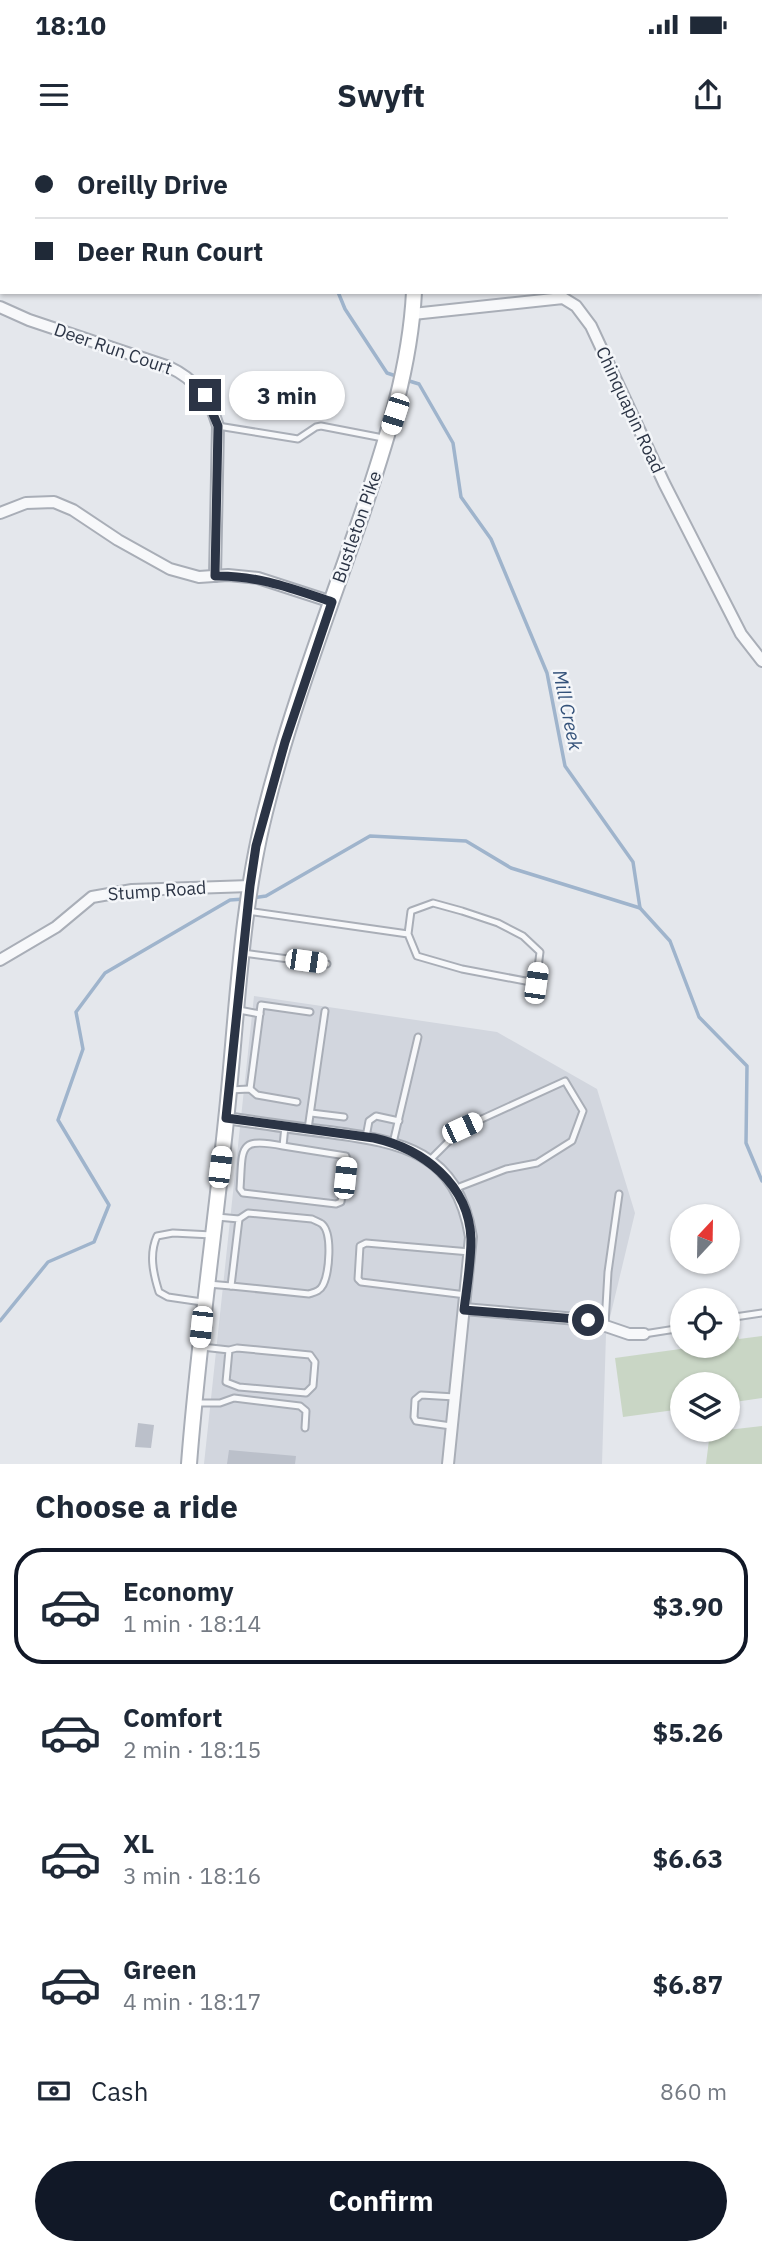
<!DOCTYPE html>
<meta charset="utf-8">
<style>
:root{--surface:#fff;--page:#f6f6f7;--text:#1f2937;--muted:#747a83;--line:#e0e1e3;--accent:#111827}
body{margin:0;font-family:"IBM Plex Sans",sans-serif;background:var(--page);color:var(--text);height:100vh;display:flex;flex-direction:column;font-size:26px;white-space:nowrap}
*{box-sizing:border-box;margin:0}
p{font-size:23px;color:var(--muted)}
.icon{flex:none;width:38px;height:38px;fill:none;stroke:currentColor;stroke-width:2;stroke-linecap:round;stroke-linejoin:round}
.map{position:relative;height:1324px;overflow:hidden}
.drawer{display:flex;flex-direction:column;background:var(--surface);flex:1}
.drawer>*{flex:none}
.guide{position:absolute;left:0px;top:0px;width:763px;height:154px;box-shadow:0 2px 5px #0004;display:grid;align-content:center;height:154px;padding:0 35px;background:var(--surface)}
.needle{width:46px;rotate:22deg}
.controls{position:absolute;left:670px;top:1064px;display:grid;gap:14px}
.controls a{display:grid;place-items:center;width:70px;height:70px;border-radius:50%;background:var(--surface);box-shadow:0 2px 5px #0004;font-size:35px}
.end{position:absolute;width:32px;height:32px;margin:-16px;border:9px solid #2b3445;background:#fff;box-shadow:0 0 0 4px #fff}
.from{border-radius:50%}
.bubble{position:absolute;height:49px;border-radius:24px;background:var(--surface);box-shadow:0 2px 5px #0004;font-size:23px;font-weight:700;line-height:49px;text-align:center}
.car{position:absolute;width:21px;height:42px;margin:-21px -10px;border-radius:9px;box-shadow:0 0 5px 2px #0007;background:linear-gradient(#fff 24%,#345 0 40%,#fff 0 76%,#345 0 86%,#fff 0)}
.guide b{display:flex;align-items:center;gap:24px;height:66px;font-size:26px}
.guide b+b{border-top:2px solid var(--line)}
.guide i{width:18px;height:18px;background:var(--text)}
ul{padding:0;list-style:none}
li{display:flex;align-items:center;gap:21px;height:116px;margin:0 14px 10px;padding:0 21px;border:4px solid transparent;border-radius:28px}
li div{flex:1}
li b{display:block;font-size:26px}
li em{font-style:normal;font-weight:700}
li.selected{border-color:var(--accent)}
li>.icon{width:63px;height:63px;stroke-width:1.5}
h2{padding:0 35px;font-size:32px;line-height:84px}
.pay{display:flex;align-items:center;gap:18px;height:77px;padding:0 35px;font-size:26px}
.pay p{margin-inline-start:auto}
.action{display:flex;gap:14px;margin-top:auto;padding:14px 35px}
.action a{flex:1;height:80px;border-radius:42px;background:var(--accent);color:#fff;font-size:28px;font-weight:700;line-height:80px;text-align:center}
.status{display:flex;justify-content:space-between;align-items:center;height:49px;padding:0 35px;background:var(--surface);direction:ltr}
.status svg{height:19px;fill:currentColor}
header{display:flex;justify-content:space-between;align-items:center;height:91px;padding:0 35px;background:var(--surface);font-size:32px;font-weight:700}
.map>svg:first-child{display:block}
.built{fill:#d2d6de}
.green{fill:#c9d6c5}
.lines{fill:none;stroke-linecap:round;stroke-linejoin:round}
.stream{stroke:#9fb4cc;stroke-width:3.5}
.building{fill:#bbc0ca}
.service-casing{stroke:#a9aeb7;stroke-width:9}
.minor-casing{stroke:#a9aeb7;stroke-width:14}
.secondary-casing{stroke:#a9aeb7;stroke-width:18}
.service{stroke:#f7f8fa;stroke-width:5}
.minor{stroke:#f7f8fa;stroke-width:10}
.secondary{stroke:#fff;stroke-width:14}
.route{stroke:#2b3445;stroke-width:9}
.labels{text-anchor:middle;stroke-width:5;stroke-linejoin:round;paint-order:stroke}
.street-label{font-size:18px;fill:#2b3445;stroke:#f4f6f9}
.water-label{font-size:19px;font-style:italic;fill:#34527a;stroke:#f4f6f9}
</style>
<div class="status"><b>18:10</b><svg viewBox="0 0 49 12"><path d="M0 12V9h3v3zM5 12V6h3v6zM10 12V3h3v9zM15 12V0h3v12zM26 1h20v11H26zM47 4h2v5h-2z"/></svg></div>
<header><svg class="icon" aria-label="menu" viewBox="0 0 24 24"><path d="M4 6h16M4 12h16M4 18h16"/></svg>Swyft<svg class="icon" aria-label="share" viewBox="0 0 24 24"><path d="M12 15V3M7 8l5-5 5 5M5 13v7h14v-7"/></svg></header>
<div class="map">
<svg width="762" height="1324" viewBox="0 0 762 1324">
<rect width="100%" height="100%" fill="#e4e7ec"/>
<polygon class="built" points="254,856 497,892 597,949 635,1073 606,1194 602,1324 204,1324"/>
<g class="green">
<polygon points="736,1184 739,1199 762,1196 762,1258 728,1263 728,1244 682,1244 682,1269 623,1277 615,1218 702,1206 728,1206 728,1185"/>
<polygon points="762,1286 762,1324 706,1324 710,1292"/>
</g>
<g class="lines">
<g class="stream">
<polyline points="310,2 310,0"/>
<polyline points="338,152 345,169 387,233 399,237"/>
<polyline points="406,240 419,244 453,303 461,357 491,399 547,533 565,626 633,722 640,768 670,801 699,877 747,926 746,1003 762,1041"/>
<polyline points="252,758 266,756 370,696 466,701 511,728 640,768"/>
<polyline points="0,1181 48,1122 94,1102 109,1065 58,980 83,909 76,872 105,833 230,760 244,759"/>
</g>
</g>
<g class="building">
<polygon points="138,1283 154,1285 151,1308 135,1307"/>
<polygon points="229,1310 296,1316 295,1324 227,1324"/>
</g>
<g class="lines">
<defs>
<g id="service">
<polyline points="218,286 298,299 316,287 321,286 383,298"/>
<polyline points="247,771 408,794 417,816 462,829 536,843 540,812 523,796 498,783 462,771 433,763 411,771 408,794"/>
<polyline points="243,813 327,824"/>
<polyline points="239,870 260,874"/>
<polyline points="250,949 261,865 310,872"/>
<polyline points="229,950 250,949 257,955 297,962"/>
<polyline points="311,973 344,977"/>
<polyline points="308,989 325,871"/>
<polyline points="366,997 369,981 376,976 399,981"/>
<polyline points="393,1003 418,897"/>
<path d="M283 1006 346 1016 347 1020 341 1062 336 1064 243 1053 240 1049C243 1007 237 997 283 1006L285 986"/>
<polyline points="429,1021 462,988 565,941 583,971 572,1001 537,1023 506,1029 454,1049"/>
<polyline points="208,1144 231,1146 239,1079 217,1077"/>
<path d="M231 1146 309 1154C315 1152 320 1151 323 1145 329 1133 333 1094 322 1084 321 1083 314 1080 312 1079L248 1073 239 1079"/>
<polyline points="466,1155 361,1142 358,1139 360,1106 366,1103 470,1112"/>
<path d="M202 1162 168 1157 159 1152C153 1133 149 1114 157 1096L173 1093 212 1095"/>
<polyline points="728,1178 762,1173"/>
<polyline points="605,1184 608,1132 619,1054"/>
<polyline points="644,1194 682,1188"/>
<polyline points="202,1207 229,1210 237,1208 310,1215 315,1222 313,1246 306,1253 239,1247 226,1242 229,1210"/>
<polyline points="197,1263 220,1263 234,1258 300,1266 306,1271 305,1288"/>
<polyline points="451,1286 416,1281 414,1277 415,1260 421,1255 455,1257"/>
</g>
<g id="minor">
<path d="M0 167 29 180 169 227C195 239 210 258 218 286L215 436"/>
<polyline points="413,174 563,158 576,166 591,186 664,343 741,494 762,521"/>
<polyline points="0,373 26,363 54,362 73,370 118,400 170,429 199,437 228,435 258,438 332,462"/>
<polyline points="0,820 56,787 92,757 132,750 250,746"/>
<path d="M226 978C260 983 294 988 329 992 402 1002 457 1011 471 1097L448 1324"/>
<polyline points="464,1169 588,1180 629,1194 644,1194"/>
</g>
<g id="secondary">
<polyline points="399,0 399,2"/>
<path d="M189 1324C198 1206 215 1089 227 971 237 873 241 767 265 672 290 571 328 473 362 374 386 301 410 230 414 152"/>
</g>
</defs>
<use href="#service" class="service-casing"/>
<use href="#minor" class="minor-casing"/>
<use href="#secondary" class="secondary-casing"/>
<use href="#service" class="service"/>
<use href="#minor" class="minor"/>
<use href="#secondary" class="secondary"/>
</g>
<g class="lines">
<path class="route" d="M205 255 218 286 215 436C257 435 293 449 332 462L285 602 256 706 250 746 226 978 374 998C423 1009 469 1044 471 1099 471 1123 467 1146 464 1170L588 1180"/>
</g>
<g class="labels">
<g class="street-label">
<text transform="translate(113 209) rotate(19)" y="6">Deer Run Court</text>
<text transform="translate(630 270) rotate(65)" y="6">Chinquapin Road</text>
<text transform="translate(357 387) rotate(-71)" y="6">Bustleton Pike</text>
<text transform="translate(157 751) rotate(-4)" y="6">Stump Road</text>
</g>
<g class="water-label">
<text transform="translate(568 570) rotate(78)" y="7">Mill Creek</text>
</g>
</g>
</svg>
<div class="controls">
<a><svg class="needle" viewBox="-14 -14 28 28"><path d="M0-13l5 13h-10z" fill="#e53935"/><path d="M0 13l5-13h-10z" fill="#747a83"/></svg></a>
<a><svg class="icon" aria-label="locate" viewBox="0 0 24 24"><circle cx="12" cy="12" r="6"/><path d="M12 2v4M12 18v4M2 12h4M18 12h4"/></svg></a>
<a><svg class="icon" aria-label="layers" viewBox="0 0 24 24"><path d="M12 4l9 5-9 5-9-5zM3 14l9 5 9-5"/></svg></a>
</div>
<i class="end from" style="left:588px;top:1180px"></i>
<i class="end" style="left:205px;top:255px"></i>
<div class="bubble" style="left:229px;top:231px;width:116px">3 min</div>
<i class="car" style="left:395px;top:274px;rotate:198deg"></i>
<i class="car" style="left:306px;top:821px;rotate:98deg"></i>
<i class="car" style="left:536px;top:843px;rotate:8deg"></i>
<i class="car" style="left:462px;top:988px;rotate:65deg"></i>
<i class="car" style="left:220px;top:1027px;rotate:7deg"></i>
<i class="car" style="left:345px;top:1038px;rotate:6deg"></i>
<i class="car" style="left:201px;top:1187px;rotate:186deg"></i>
<div class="guide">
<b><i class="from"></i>Oreilly Drive</b>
<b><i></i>Deer Run Court</b>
</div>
</div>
<section class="drawer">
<h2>Choose a ride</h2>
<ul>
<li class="selected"><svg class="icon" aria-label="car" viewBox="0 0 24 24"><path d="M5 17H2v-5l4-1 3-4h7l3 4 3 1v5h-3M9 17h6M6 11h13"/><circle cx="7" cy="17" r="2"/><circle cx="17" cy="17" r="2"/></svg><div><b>Economy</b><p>1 min · 18:14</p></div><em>$3.90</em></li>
<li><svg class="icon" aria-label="car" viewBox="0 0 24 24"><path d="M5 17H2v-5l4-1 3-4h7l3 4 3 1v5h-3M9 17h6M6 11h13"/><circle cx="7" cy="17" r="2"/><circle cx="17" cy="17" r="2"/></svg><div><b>Comfort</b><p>2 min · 18:15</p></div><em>$5.26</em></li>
<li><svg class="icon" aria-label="car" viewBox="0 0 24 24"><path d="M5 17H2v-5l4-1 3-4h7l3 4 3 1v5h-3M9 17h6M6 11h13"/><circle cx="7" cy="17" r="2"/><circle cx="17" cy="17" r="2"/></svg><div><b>XL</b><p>3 min · 18:16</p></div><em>$6.63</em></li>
<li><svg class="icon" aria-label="car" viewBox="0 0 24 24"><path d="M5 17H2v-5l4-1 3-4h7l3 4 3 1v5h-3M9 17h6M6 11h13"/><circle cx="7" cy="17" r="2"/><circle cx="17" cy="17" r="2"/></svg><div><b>Green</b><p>4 min · 18:17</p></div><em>$6.87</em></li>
</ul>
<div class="pay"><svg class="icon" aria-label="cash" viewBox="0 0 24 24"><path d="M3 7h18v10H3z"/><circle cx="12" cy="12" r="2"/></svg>Cash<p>860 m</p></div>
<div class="action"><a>Confirm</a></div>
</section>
